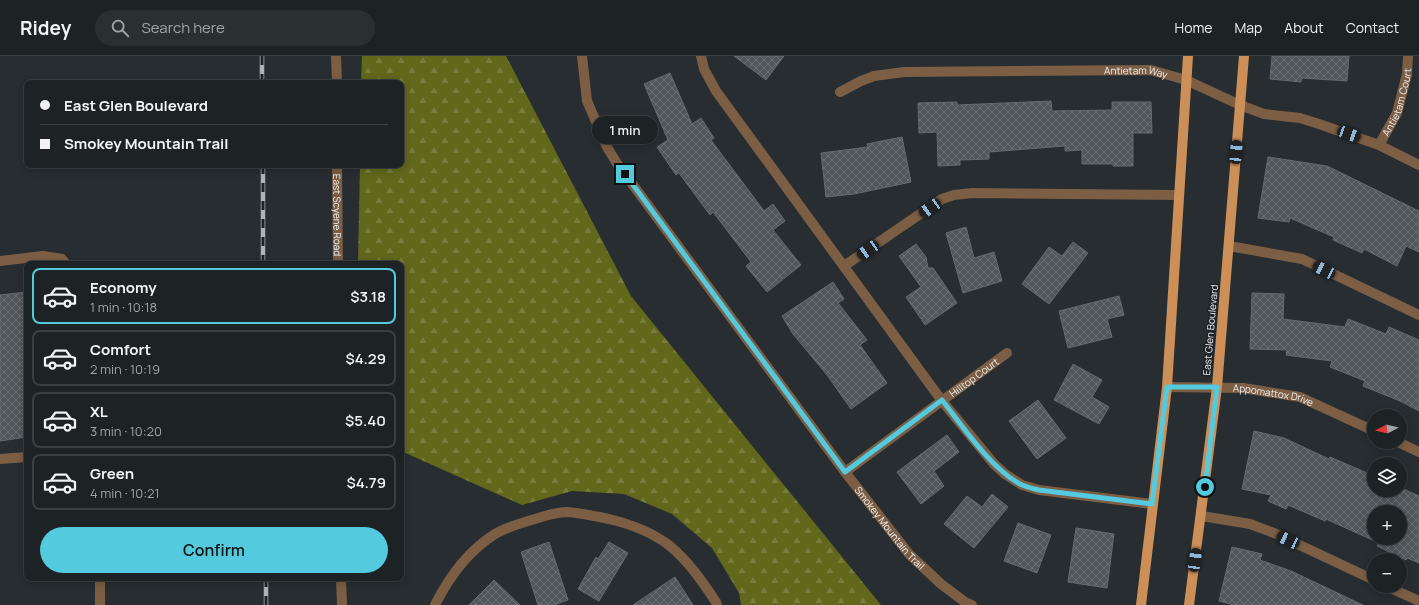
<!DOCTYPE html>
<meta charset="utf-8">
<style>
:root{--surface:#1d2225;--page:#2a2f32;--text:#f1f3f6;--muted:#a0a4a7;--line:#3b3f42;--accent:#54cade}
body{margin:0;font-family:Manrope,sans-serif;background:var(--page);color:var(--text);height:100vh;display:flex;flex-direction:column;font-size:15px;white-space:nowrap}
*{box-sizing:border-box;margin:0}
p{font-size:13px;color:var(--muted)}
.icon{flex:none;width:22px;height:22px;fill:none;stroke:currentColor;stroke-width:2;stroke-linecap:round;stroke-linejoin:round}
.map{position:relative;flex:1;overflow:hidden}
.side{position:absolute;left:24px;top:205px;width:380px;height:320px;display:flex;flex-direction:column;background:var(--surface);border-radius:8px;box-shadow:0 2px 10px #0003,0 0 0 1px var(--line)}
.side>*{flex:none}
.banner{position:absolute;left:24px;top:24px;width:380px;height:88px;border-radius:8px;box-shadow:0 2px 10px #0003,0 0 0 1px var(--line);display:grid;align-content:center;height:88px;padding:0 16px;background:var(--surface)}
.needle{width:26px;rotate:263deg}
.buttons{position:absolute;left:1367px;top:353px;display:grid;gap:8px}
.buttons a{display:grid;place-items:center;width:40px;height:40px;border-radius:50%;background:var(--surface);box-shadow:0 2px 10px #0003,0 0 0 1px var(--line);font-size:20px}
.end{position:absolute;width:18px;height:18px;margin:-9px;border:5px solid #54cade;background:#111;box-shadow:0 0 0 2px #111}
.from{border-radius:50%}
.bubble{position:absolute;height:28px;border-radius:14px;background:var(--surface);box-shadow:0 2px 10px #0003,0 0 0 1px var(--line);font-size:13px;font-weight:600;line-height:28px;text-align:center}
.car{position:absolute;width:12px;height:24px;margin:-12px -6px;border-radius:5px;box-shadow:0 0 3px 1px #0007;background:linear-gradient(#222 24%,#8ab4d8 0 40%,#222 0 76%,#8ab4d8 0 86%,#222 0)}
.banner b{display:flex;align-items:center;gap:14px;height:38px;font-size:15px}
.banner b+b{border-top:1px solid var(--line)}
.banner i{width:10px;height:10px;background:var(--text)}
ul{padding:7px 0 0;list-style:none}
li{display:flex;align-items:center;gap:12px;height:56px;margin:0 8px 6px;padding:0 8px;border:2px solid var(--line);border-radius:8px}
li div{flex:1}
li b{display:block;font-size:15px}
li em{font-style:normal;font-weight:600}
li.current{border-color:var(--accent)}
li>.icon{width:36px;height:36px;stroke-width:1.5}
.action{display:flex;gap:8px;margin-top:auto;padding:8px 16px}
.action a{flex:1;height:46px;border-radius:24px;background:var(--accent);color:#111;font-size:16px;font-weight:600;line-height:46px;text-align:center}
header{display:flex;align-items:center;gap:24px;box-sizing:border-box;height:56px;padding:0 20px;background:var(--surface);border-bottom:1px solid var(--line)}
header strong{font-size:19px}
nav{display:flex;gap:22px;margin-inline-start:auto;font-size:14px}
.search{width:280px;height:36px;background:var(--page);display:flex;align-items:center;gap:10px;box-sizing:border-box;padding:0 14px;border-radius:22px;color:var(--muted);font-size:15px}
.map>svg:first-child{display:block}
.forest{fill:url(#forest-firs)}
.building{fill:url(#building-cross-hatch);stroke:#646b70;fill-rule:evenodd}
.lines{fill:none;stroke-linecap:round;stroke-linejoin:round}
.minor{stroke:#7c5e45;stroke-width:10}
.major{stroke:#cc8f58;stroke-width:10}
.rail-casing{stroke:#aeb3b6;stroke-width:4.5}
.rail{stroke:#1d2327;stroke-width:3;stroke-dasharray:9;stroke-linecap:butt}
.route{stroke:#54cade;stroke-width:5}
.labels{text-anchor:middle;stroke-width:3;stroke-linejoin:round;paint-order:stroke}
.street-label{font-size:10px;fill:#edf1f4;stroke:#1d2327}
</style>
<header>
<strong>Ridey</strong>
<div class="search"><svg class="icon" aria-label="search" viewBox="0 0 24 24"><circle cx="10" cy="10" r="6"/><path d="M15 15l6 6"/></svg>Search here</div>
<nav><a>Home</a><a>Map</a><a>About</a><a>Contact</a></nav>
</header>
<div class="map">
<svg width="1419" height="549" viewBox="0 0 1419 549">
<defs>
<pattern id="forest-firs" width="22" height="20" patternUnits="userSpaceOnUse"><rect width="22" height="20" fill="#61671b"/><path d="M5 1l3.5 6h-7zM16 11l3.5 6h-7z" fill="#787d3d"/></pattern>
<pattern id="building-cross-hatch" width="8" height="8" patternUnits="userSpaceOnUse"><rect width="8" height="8" fill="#50575b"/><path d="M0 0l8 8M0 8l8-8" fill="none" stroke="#6a7073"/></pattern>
</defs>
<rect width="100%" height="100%" fill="#272d31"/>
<polygon class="forest" points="362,0 506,0 631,240 881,549 741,549 739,537 712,492 672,458 624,438 572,435 522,449 401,395 401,208 358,208 360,109 401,109 401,27 361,27"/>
<g class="building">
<polygon points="734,0 784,0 766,24"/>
<polygon points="1272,0 1349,0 1347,25 1302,22 1301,26 1270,23"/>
<polygon points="670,17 692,68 701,62 714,82 711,84 764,155 773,148 785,165 773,174 801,209 767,236 746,210 751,206 713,156 710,159 679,117 676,119 657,91 668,84 644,28"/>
<polygon points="1051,45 1052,55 1112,54 1112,46 1151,46 1152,77 1133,77 1133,110 1113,110 1113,108 1082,108 1082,94 1065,95 1065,90 989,96 989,103 960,104 960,109 938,110 937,76 919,77 918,47 957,46 957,49"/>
<polygon points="902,81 911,126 854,138 826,141 821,97 868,91 867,88"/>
<polygon points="1268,101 1327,110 1419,155 1419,196 1406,190 1397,210 1364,193 1362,197 1333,184 1334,181 1290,162 1289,166 1258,162"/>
<polygon points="966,171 974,202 994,196 1002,225 963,237 946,177"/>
<polygon points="1073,186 1088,197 1049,248 1022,228 1049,191 1062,200"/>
<polygon points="916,188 926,201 928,212 933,212 957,247 925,269 906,241 921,231 899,200"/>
<polygon points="833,226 844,243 838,247 867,284 860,289 887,327 851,353 827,319 793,278 782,260"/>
<polygon points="27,236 27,381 0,385 0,239"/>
<polygon points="1252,237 1284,238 1283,263 1345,271 1348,263 1386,278 1389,271 1419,284 1419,355 1400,345 1363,330 1365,325 1330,311 1332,305 1286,299 1287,294 1250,293"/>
<polygon points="1119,240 1124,259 1107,263 1112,281 1068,292 1059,255"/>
<polygon points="1073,308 1102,324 1092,341 1109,351 1099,368 1054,344"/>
<polygon points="1038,344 1066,382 1037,403 1009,365"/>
<path d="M1254 375 1284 382 1329 403 1330 401 1374 420V434H1406L1419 440V507L1407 502 1406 504 1377 490 1379 487 1326 463 1325 465 1288 449 1286 453 1268 445 1271 439 1242 433ZM1374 456H1400V482H1374Z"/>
<polygon points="947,379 959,396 934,415 944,430 921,448 897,416"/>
<polygon points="992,438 1008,451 974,492 944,468 967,440 982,451"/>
<polygon points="1018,467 1051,479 1037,517 1004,505"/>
<polygon points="1076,472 1114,478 1107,532 1068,526"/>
<polygon points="549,486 568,544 554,549 538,549 521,496"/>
<polygon points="609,486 628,497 599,545 578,533 596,501 598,503"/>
<polygon points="1232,491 1262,498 1260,504 1291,515 1363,549 1234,549 1219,545"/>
<polygon points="675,521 693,549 633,549"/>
<polygon points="494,524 520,549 469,549"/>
</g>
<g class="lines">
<g class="minor">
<polyline points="336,0 337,27"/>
<path id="s1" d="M582 0 587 45 607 91 616 106 845 416 909 498 941 528 965 546 972 549"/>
<polyline points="701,0 704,13 716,35 942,345 994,408 1005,418 1022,429 1039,434 1152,448"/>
<path id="s2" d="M840 36 861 25 874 20 904 16 1151 14 1186 24 1240 49 1264 58 1300 62 1319 68 1379 89 1419 109"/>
<path id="s3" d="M1379 89 1397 57 1407 18 1408 0"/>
<path id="s4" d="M337 109 338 208"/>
<polyline points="1229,190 1302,203 1419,259"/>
<polyline points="0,205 43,200 62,203 66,208"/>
<polyline points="844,210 942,143 954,139 972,137 1179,139"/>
<path id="s5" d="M1167 331 1243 332 1300 341 1374 375"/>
<polyline points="1398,386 1419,396"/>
<polyline points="0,403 27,401"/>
<path id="s6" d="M845 416 1007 297"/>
<polyline points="1202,460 1250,468 1274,477 1374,524"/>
<polyline points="100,522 100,549"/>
<polyline points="341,522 342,549"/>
<polyline points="1386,530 1419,545"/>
<path d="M435 549C449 521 468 495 495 478 507 471 521 467 535 463 544 460 557 456 567 456 581 457 595 460 609 463 630 468 652 476 670 490 689 506 702 525 716 546L717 549"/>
</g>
<g class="major">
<polyline points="1141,549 1167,331 1188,0"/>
<polyline points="1189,549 1217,331 1244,0"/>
</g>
<defs>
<g id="rail">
<polyline points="262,0 262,27"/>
<polyline points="263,109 263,208"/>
<polyline points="266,522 266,549"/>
</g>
</defs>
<use href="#rail" class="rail-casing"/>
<use href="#rail" class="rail"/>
</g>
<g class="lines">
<path class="route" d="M625 118 845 416 942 344C963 371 992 414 1022 429 1027 431 1034 433 1039 434L1152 448 1167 331H1217L1205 431"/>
</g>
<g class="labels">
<g class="street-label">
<text dy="4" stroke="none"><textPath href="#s2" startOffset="300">Antietam Way</textPath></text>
<text dy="4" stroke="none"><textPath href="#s3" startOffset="47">Antietam Court</textPath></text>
<text dy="4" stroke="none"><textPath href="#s4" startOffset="50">East Scyene Road</textPath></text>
<text transform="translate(1210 274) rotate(-85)" y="4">East Glen Boulevard</text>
<text dy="4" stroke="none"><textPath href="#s6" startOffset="160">Hilltop Court</textPath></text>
<text dy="4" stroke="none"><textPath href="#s5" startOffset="107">Appomattox Drive</textPath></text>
<text dy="4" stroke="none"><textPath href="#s1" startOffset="570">Smokey Mountain Trail</textPath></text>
</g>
</g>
</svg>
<div class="buttons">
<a><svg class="needle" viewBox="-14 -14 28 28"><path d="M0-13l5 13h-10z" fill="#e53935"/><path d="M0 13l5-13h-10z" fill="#a0a4a7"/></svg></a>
<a><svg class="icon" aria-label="layers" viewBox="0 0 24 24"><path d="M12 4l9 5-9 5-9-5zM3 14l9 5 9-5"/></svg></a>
<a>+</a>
<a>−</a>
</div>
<i class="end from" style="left:1205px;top:431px"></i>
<i class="end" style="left:625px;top:118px"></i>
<div class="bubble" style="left:592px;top:60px;width:66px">1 min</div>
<i class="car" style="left:1349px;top:78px;rotate:110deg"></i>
<i class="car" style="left:1236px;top:96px;rotate:5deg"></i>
<i class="car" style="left:930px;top:152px;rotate:236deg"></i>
<i class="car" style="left:868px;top:194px;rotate:236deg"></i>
<i class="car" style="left:1324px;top:214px;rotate:297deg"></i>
<i class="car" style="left:1288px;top:484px;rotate:295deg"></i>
<i class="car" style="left:1195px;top:504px;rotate:8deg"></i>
<div class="banner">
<b><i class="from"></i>East Glen Boulevard</b>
<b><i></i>Smokey Mountain Trail</b>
</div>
<section class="side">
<ul>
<li class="current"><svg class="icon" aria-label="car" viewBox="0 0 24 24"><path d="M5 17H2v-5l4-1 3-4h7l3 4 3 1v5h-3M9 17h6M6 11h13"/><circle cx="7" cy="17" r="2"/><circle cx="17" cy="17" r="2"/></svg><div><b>Economy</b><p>1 min · 10:18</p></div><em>$3.18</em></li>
<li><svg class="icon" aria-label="car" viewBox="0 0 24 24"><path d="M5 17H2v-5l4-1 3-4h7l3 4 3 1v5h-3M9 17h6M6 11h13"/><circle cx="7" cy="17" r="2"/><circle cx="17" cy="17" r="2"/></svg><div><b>Comfort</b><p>2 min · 10:19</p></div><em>$4.29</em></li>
<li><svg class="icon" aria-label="car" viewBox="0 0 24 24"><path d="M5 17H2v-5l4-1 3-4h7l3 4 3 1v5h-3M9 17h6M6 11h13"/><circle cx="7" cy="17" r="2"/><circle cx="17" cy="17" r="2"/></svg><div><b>XL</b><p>3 min · 10:20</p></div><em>$5.40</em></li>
<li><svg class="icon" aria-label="car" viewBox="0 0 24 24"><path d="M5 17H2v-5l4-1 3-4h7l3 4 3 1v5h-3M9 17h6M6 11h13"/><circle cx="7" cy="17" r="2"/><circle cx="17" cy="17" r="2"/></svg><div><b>Green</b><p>4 min · 10:21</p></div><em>$4.79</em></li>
</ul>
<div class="action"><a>Confirm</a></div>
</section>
</div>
